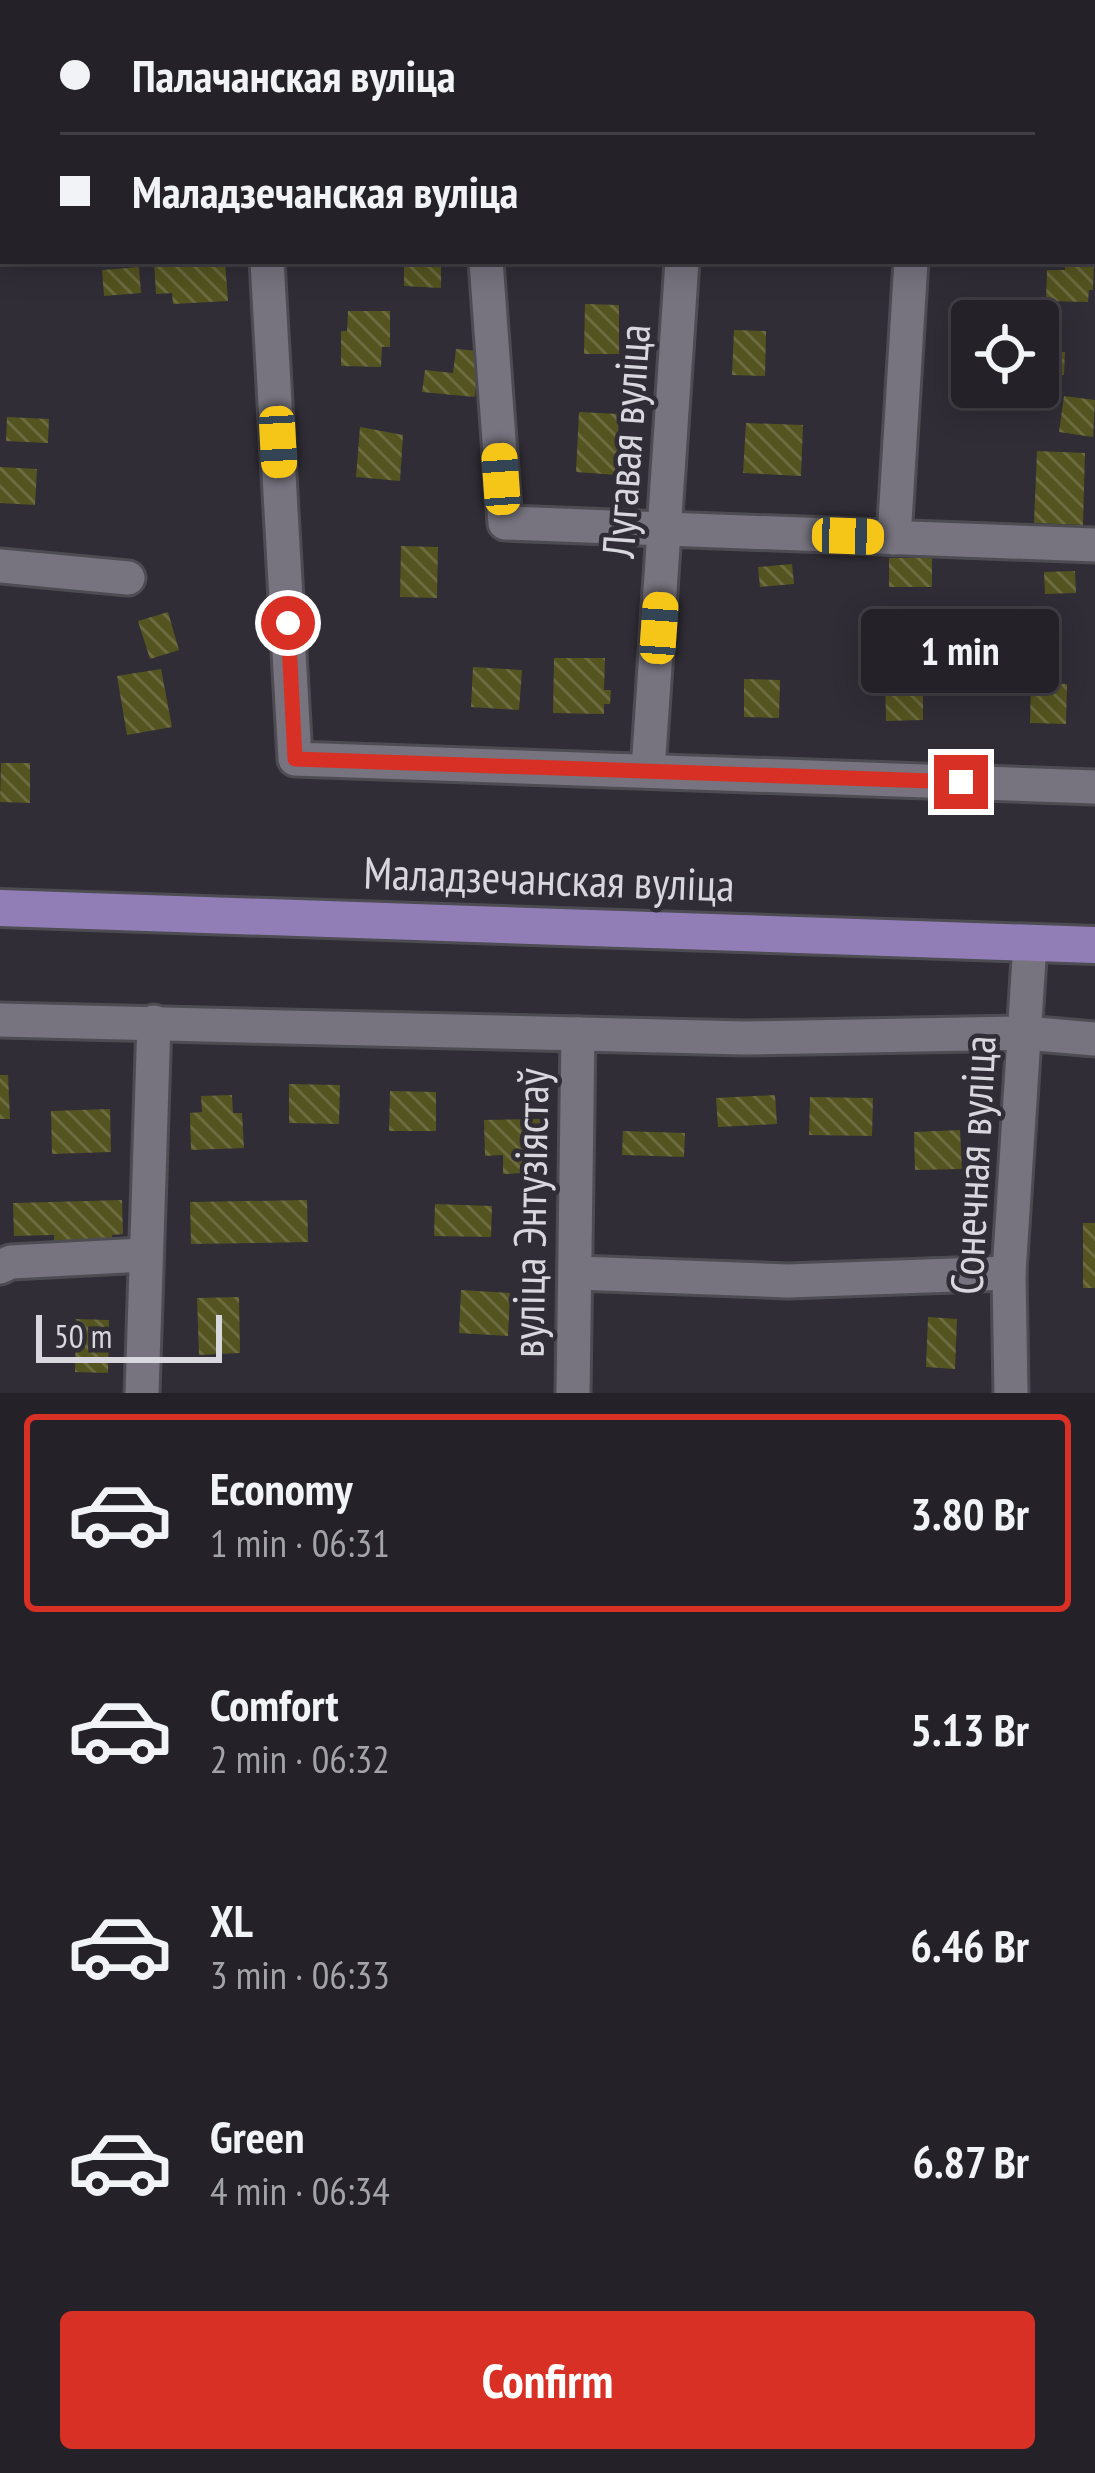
<!DOCTYPE html>
<meta charset="utf-8">
<style>
:root{--surface:#242228;--page:#2c2a30;--text:#f1f3f6;--muted:#a3a4a8;--line:#413f45;--accent:#d93025}
body{margin:0;font-family:"PT Sans Narrow",sans-serif;background:var(--page);color:var(--text);height:100vh;display:flex;flex-direction:column;font-size:45px;white-space:nowrap}
*{box-sizing:border-box;margin:0}
p{font-size:39px;color:var(--muted)}
.icon{flex:none;width:66px;height:66px;fill:none;stroke:currentColor;stroke-width:2;stroke-linecap:round;stroke-linejoin:round}
.map{position:relative;height:1393px;overflow:hidden}
.panel{display:flex;flex-direction:column;background:var(--surface);flex:1}
.panel>*{flex:none}
.guide{position:absolute;left:0px;top:0px;width:1095px;height:264px;box-shadow:0 6px 30px #0003,0 0 0 3px var(--line);display:grid;align-content:center;height:264px;padding:0 60px;background:var(--surface)}
.buttons{position:absolute;left:951px;top:300px;display:grid;gap:24px}
.buttons a{display:grid;place-items:center;width:108px;height:108px;border-radius:12px;background:var(--surface);box-shadow:0 6px 30px #0003,0 0 0 3px var(--line);font-size:60px}
.scale{position:absolute;left:36px;bottom:30px;width:186px;box-sizing:border-box;padding-left:12px;border:6px solid #d8d7dd;border-top:0;font-size:33px;line-height:42px;white-space:nowrap;color:#d8d7dd;-webkit-text-stroke:9px #302d36;paint-order:stroke}
.end{position:absolute;width:54px;height:54px;margin:-27px;border:15px solid #d93025;background:#fff;box-shadow:0 0 0 6px #fff}
.from{border-radius:50%}
.bubble{position:absolute;height:84px;border-radius:12px;background:var(--surface);box-shadow:0 6px 30px #0003,0 0 0 3px var(--line);font-size:39px;font-weight:800;line-height:84px;text-align:center}
.car{position:absolute;width:36px;height:72px;margin:-36px -18px;border-radius:15px;box-shadow:0 0 9px 3px #0007;background:linear-gradient(#f5c518 24%,#345 0 40%,#f5c518 0 76%,#345 0 86%,#f5c518 0)}
.guide b{display:flex;align-items:center;gap:42px;height:114px;font-size:45px}
.guide b+b{border-top:3px solid var(--line)}
.guide i{width:30px;height:30px;background:var(--text)}
ul{padding:21px 0 0;list-style:none}
li{display:flex;align-items:center;gap:36px;height:198px;margin:0 24px 18px;padding:0 36px;border:6px solid transparent;border-radius:12px}
li div{flex:1}
li b{display:block;font-size:45px}
li em{font-style:normal;font-weight:800}
li.on{border-color:var(--accent)}
li>.icon{width:108px;height:108px;stroke-width:1.5}
.action{display:flex;gap:24px;margin-top:auto;padding:24px 60px}
.action a{flex:1;height:138px;border-radius:12px;background:var(--accent);color:#fff;font-size:48px;font-weight:800;line-height:138px;text-align:center}
.map>svg:first-child{display:block}
.building{fill:url(#building-back-hatch)}
.lines{fill:none;stroke-linecap:round;stroke-linejoin:round}
.minor-casing{stroke:#4e4c53;stroke-width:39}
.major-casing{stroke:#4e4c53;stroke-width:42}
.minor{stroke:#77747f;stroke-width:33}
.major{stroke:#917eb7;stroke-width:36}
.route{stroke:#d93025;stroke-width:15}
.labels{text-anchor:middle;stroke-width:9;stroke-linejoin:round;paint-order:stroke}
.street-label{font-size:45px;fill:#d8d7dd;stroke:#302d36}
</style>
<div class="map">
<svg width="1095" height="1393" viewBox="0 0 1095 1393">
<defs>
<pattern id="building-back-hatch" width="6" height="6" patternUnits="userSpaceOnUse" patternTransform="scale(3)"><rect width="6" height="6" fill="#545420"/><path d="M-1 5l2 2M0 0l6 6M5-1l2 2" fill="none" stroke="#6c6c40"/></pattern>
</defs>
<rect width="100%" height="100%" fill="#302d36"/>
<g class="building">
<polygon points="154,261 225,261 228,301 173,304 172,293 156,294"/>
<polygon points="404,261 441,261 441,288 404,286"/>
<polygon points="1065,261 1094,261 1093,290 1089,290 1088,302 1046,301 1047,270 1065,270"/>
<polygon points="139,267 141,293 104,296 102,270"/>
<polygon points="585,304 619,305 619,354 584,354"/>
<polygon points="348,311 390,311 390,347 382,347 381,367 341,366 341,331 347,331"/>
<polygon points="734,330 766,331 765,376 732,375"/>
<polygon points="456,349 479,351 475,397 422,392 425,370 453,373"/>
<polygon points="1038,351 1065,352 1064,375 1043,375 1042,394 1016,394 1016,387 1038,387"/>
<polygon points="1064,396 1095,400 1093,437 1059,432"/>
<polygon points="579,412 619,414 616,475 576,472"/>
<polygon points="7,417 49,419 48,443 6,441"/>
<polygon points="746,423 803,425 801,476 743,473"/>
<polygon points="360,427 403,435 400,481 356,477"/>
<polygon points="1037,451 1085,453 1083,525 1034,523"/>
<polygon points="0,467 37,469 35,505 0,503"/>
<polygon points="401,546 438,547 437,598 400,597"/>
<rect x="889" y="558" width="43" height="29"/>
<polygon points="792,564 794,584 760,587 758,567"/>
<polygon points="1075,571 1076,593 1045,594 1044,572"/>
<polygon points="168,612 179,650 150,659 138,621"/>
<polygon points="554,658 605,658 604,690 611,690 610,704 604,704 604,714 553,713"/>
<polygon points="473,667 522,670 519,710 471,707"/>
<polygon points="161,669 172,727 127,735 117,676"/>
<polygon points="744,679 780,680 779,718 744,717"/>
<polygon points="923,679 923,720 886,721 885,680"/>
<polygon points="1031,683 1067,684 1066,724 1030,723"/>
<polygon points="1,763 30,763 30,803 0,802"/>
<polygon points="0,1075 8,1075 10,1119 0,1119"/>
<polygon points="289,1084 340,1085 339,1124 289,1123"/>
<polygon points="390,1091 436,1092 436,1131 389,1131"/>
<polygon points="232,1095 233,1113 242,1113 244,1148 191,1150 190,1113 202,1112 201,1096"/>
<polygon points="775,1095 777,1124 718,1127 716,1098"/>
<polygon points="810,1097 873,1098 872,1136 809,1135"/>
<polygon points="110,1109 111,1152 52,1154 51,1111"/>
<polygon points="540,1119 540,1156 523,1157 523,1173 503,1174 503,1155 485,1156 484,1120"/>
<polygon points="960,1130 962,1169 915,1170 914,1132"/>
<polygon points="623,1131 685,1133 684,1157 622,1155"/>
<polygon points="122,1200 123,1234 112,1235 112,1245 54,1246 54,1235 14,1236 13,1203"/>
<polygon points="307,1200 308,1242 191,1244 190,1202"/>
<polygon points="435,1204 492,1206 491,1237 434,1236"/>
<rect x="1083" y="1223" width="12" height="65"/>
<polygon points="461,1290 510,1293 508,1336 459,1333"/>
<polygon points="239,1297 240,1353 199,1355 197,1298"/>
<polygon points="928,1317 957,1319 955,1369 926,1367"/>
<polygon points="76,1319 109,1320 108,1373 75,1372"/>
</g>
<g class="lines">
<defs>
<g id="minor">
<polyline points="248,0 248,3"/>
<polyline points="560,0 561,3"/>
<polyline points="956,3 956,0"/>
<polyline points="0,55 3,55"/>
<polyline points="1092,59 1095,59"/>
<polyline points="267,261 295,759 1095,787"/>
<polyline points="486,261 505,523 1095,545"/>
<polyline points="894,538 911,261"/>
<polyline points="0,566 128,578"/>
<polyline points="648,771 682,261"/>
<polyline points="0,1020 745,1038 1025,1033 1095,1039"/>
<polyline points="0,1267 11,1262 144,1255"/>
<polyline points="577,1273 788,1281 1009,1273"/>
<polyline points="142,1393 154,1022"/>
<polyline points="573,1393 578,1034"/>
<polyline points="1011,1393 1009,1273 1030,943"/>
</g>
<polyline id="major" points="0,908 1095,945"/>
</defs>
<use href="#minor" class="minor-casing"/>
<use href="#major" class="major-casing"/>
<use href="#minor" class="minor"/>
<use href="#major" class="major"/>
</g>
<g class="lines">
<polyline class="route" points="288,623 295,759 961,782"/>
</g>
<g class="labels">
<g class="street-label">
<text transform="translate(626 441) rotate(-86)" y="16">Лугавая вуліца</text>
<text transform="translate(549 879) rotate(2)" y="16">Маладзечанская вуліца</text>
<text transform="translate(973 1165) rotate(-87)" y="16">Сонечная вуліца</text>
<text transform="translate(530 1213) rotate(-89)" y="16">вуліца Энтузіястаў</text>
</g>
</g>
</svg>
<div class="buttons">
<a><svg class="icon" aria-label="locate" viewBox="0 0 24 24"><circle cx="12" cy="12" r="6"/><path d="M12 2v4M12 18v4M2 12h4M18 12h4"/></svg></a>
</div>
<div class="scale">50 m</div>
<i class="end from" style="left:288px;top:623px"></i>
<i class="end" style="left:961px;top:782px"></i>
<div class="bubble" style="left:861px;top:609px;width:198px">1 min</div>
<i class="car" style="left:278px;top:442px;rotate:177deg"></i>
<i class="car" style="left:501px;top:479px;rotate:356deg"></i>
<i class="car" style="left:848px;top:536px;rotate:92deg"></i>
<i class="car" style="left:659px;top:628px;rotate:4deg"></i>
<div class="guide">
<b><i class="from"></i>Палачанская вуліца</b>
<b><i></i>Маладзечанская вуліца</b>
</div>
</div>
<section class="panel">
<ul>
<li class="on"><svg class="icon" aria-label="car" viewBox="0 0 24 24"><path d="M5 17H2v-5l4-1 3-4h7l3 4 3 1v5h-3M9 17h6M6 11h13"/><circle cx="7" cy="17" r="2"/><circle cx="17" cy="17" r="2"/></svg><div><b>Economy</b><p>1 min · 06:31</p></div><em>3.80 Br</em></li>
<li><svg class="icon" aria-label="car" viewBox="0 0 24 24"><path d="M5 17H2v-5l4-1 3-4h7l3 4 3 1v5h-3M9 17h6M6 11h13"/><circle cx="7" cy="17" r="2"/><circle cx="17" cy="17" r="2"/></svg><div><b>Comfort</b><p>2 min · 06:32</p></div><em>5.13 Br</em></li>
<li><svg class="icon" aria-label="car" viewBox="0 0 24 24"><path d="M5 17H2v-5l4-1 3-4h7l3 4 3 1v5h-3M9 17h6M6 11h13"/><circle cx="7" cy="17" r="2"/><circle cx="17" cy="17" r="2"/></svg><div><b>XL</b><p>3 min · 06:33</p></div><em>6.46 Br</em></li>
<li><svg class="icon" aria-label="car" viewBox="0 0 24 24"><path d="M5 17H2v-5l4-1 3-4h7l3 4 3 1v5h-3M9 17h6M6 11h13"/><circle cx="7" cy="17" r="2"/><circle cx="17" cy="17" r="2"/></svg><div><b>Green</b><p>4 min · 06:34</p></div><em>6.87 Br</em></li>
</ul>
<div class="action"><a>Confirm</a></div>
</section>
